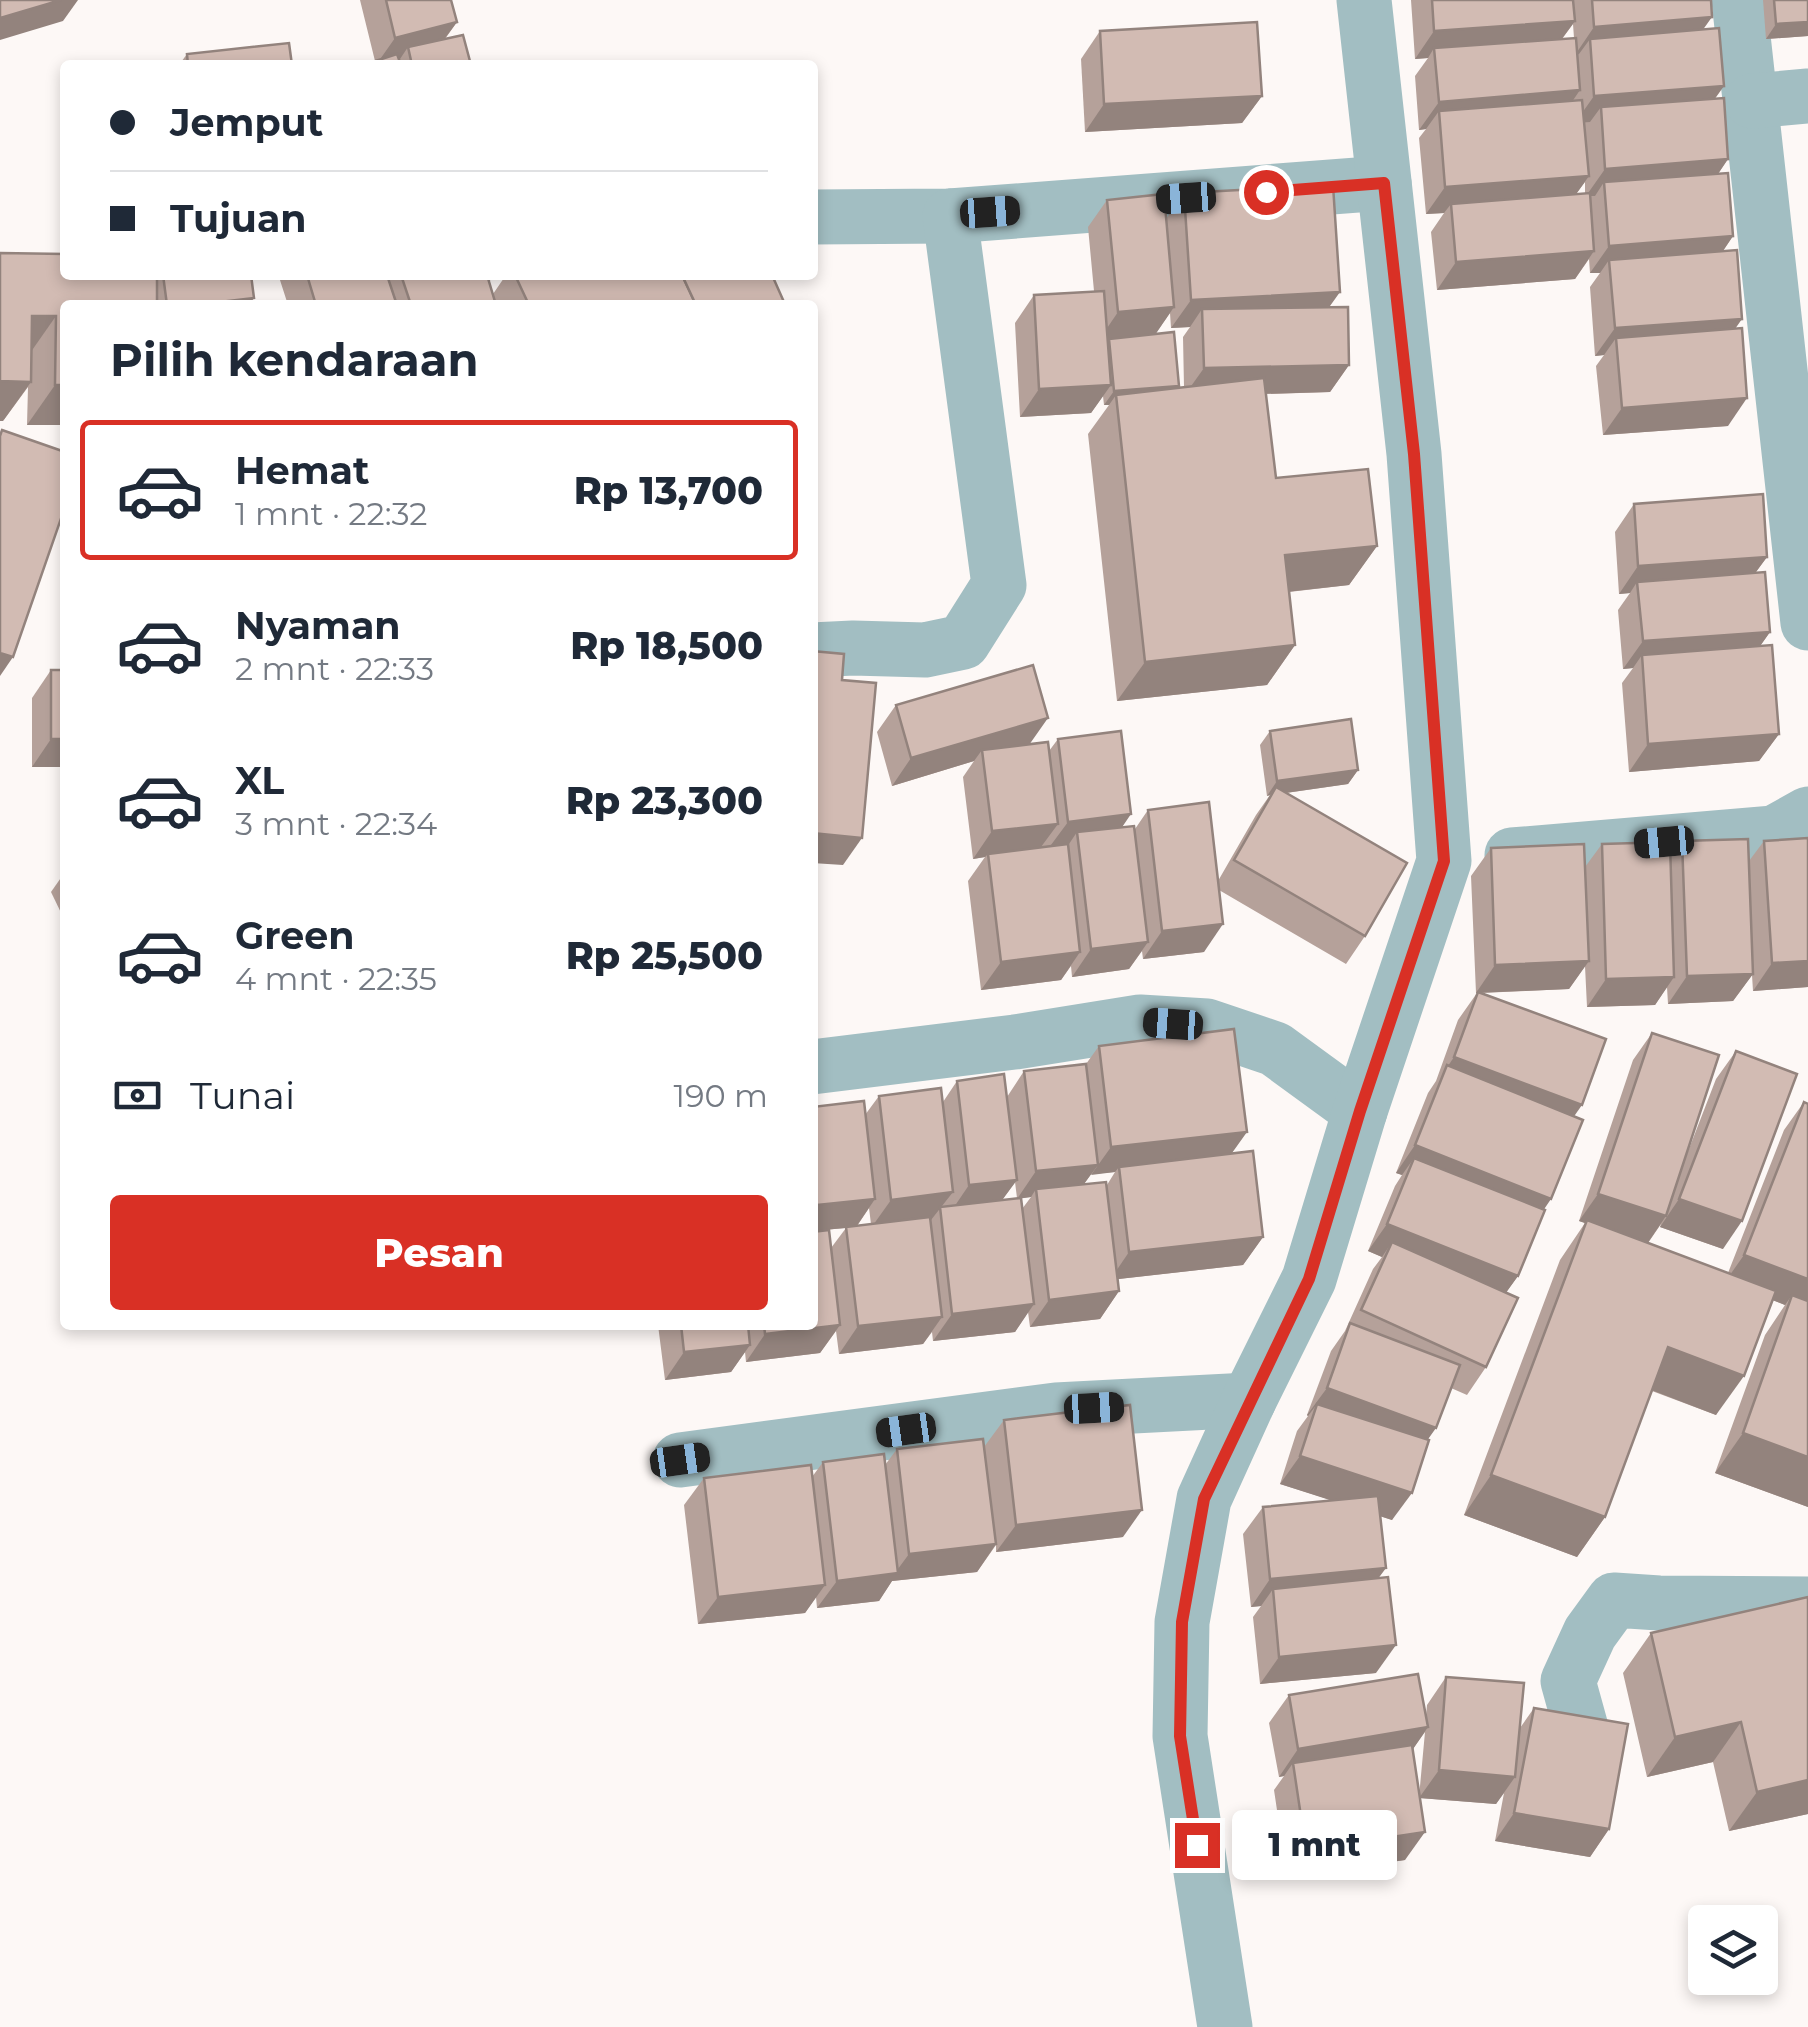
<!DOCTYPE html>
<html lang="id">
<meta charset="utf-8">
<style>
:root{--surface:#fff;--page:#f6f6f7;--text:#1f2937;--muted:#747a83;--line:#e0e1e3;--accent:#d93025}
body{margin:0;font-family:Montserrat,sans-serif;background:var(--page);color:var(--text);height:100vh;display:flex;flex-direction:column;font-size:38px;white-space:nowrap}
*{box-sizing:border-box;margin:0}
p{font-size:32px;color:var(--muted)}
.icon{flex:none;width:55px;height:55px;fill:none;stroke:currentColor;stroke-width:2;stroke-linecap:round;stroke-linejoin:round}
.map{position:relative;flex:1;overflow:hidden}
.side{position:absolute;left:60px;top:300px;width:758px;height:1030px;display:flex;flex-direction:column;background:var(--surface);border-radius:10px;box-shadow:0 5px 15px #0003}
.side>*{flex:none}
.guide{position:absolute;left:60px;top:60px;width:758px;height:220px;border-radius:10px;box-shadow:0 5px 15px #0003;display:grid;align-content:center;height:220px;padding:0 50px;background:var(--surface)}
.buttons{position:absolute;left:1688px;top:1905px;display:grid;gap:20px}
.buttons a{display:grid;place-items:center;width:90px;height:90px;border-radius:10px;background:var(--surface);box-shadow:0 5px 15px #0003;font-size:50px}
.end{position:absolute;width:45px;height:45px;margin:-22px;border:12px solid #d93025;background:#fff;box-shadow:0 0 0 5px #fff}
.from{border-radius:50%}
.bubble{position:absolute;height:70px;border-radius:10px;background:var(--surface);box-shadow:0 5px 15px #0003;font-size:32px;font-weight:800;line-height:70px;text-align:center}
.car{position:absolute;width:30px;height:60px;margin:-30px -15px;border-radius:12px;box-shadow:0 0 8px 2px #0007;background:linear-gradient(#222 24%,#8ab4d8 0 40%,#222 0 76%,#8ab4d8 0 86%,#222 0)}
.guide b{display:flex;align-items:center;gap:35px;height:95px;font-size:38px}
.guide b+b{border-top:2px solid var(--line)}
.guide i{width:25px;height:25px;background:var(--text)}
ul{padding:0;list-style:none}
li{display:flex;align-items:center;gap:30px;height:140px;margin:0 20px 15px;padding:0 30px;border:5px solid transparent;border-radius:10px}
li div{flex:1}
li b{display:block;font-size:38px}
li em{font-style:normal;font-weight:800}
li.current{border-color:var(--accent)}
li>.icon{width:90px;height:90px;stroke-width:1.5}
h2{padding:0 50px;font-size:45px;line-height:120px}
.pay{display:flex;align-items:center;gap:25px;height:110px;padding:0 50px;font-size:38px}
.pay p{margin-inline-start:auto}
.button{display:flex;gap:20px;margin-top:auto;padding:20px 50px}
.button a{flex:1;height:115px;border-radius:10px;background:var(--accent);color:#fff;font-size:40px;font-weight:800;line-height:115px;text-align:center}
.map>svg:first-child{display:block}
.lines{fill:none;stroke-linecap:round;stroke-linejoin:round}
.street{stroke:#a2bec2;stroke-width:55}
.wall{fill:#b5a19a;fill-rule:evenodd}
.shaded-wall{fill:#93837d}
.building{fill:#d2bbb3;stroke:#93837d;stroke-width:2.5}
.route{stroke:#d93025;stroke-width:12}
</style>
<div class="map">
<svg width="1808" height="2027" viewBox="0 0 1808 2027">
<rect width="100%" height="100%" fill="#fdf8f6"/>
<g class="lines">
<g class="street">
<polyline points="1739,0 1808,623"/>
<polyline points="1752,101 1808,96"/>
<polyline points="812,217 950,216 1384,183"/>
<polyline points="812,650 853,648 925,650 963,642 999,585 950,216"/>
<polyline points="1512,855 1774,833 1808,814"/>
<polyline points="812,1067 1015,1042 1140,1022 1207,1026 1275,1049 1360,1111"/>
<polyline points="680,1460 1056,1410 1249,1400"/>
<polyline points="1581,1728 1568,1681 1590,1633 1614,1600 1659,1603 1808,1604"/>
<polyline points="1225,2027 1180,1736 1182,1622 1204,1499 1249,1400 1309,1279 1360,1111 1444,861 1414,454 1364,0"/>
</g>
</g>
<g class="wall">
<polygon points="360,0 451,0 457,22 445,39 471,65 363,65 375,61"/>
<path d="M1411 0H1711L1703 29 1715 98 1728 159 1718 174 1733 236 1723 251 1735 329 1728 426 1603 435 1596 366 1604 355 1595 356 1590 287 1600 273H1590L1589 259 1575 279 1437 290 1431 232 1444 213 1426 214 1419 138 1426 129 1419 130 1415 76 1428 58 1415 59ZM1573 24 1574 38 1562 39ZM1585 182V194H1576Z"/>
<polygon points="1763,0 1808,0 1808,36 1766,39"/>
<polygon points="1100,31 1262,96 1242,123 1085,132 1081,59"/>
<polygon points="187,54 292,65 179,65"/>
<path d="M1184 193 1329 307 1349 365 1330 392 1266 394 1276 478 1377 546 1349 585 1289 592 1295 645 1267 685 1117 701 1088 434 1109 405H1104L1103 396 1091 413 1020 417 1015 323 1034 295 1094 291 1088 227 1107 200 1166 219ZM1170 313 1171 328 1190 327 1183 337 1184 387 1177 388 1179 386 1155 334Z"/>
<polygon points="65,254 65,275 251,275 249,305 65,305 65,425 27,425 28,387 3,421"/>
<polygon points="280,275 506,275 488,281 493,294 506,275 772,275 784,302 781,305 288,305 279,277"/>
<polygon points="1634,504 1767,557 1756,572 1770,632 1760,646 1779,734 1759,761 1629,772 1622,683 1633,668 1623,669 1618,610 1630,593 1619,594 1615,532"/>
<polygon points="51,670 65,767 32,767 32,698"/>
<polygon points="896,705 1049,751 1058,739 1122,827 1135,829 1148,810 1218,881 1256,815 1270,795 1267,796 1260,745 1270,731 1358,770 1348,784 1286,793 1365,936 1346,964 1219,890 1204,952 1143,959 1142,951 1129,969 1072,977 1071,966 1061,980 981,990 968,881 985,857 973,859 963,777 974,761 892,786 877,732"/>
<polygon points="1682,841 1749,861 1764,841 1808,987 1753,991 1752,975 1733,1001 1668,1004 1667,987 1655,1005 1587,1007 1585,966 1569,989 1480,993 1574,1116 1544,1209 1518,1276 1506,1292 1486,1367 1467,1395 1451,1388 1392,1520 1380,1516 1376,1673 1260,1684 1253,1617 1261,1606 1251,1607 1243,1534 1263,1507 1331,1500 1280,1484 1297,1431 1308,1416 1307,1415 1331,1351 1345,1331 1373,1269 1382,1257 1368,1251 1395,1186 1402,1175 1396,1173 1428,1093 1436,1081 1458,1020 1477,993 1476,993 1471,876 1491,848 1585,867 1602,844 1670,857"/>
<polygon points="65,872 65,921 51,892"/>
<polygon points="1652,1033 1682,1167 1716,1079 1736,1051 1723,1249 1660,1227 1661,1224 1648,1243 1728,1273 1784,1130 1804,1102 1808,1507 1715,1473 1765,1335 1785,1305 1773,1300 1716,1415 1652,1391 1605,1517 1577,1557 1464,1515 1560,1260 1585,1223 1579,1221 1633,1060"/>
<path d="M1099 1046 1232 1153 1263 1237 1243 1265 1118 1279 1119 1291 1100 1319 1030 1327 1028 1312 1015 1332 933 1341 932 1332 923 1344 839 1354 836 1331 820 1353 746 1362 745 1352 731 1372 665 1380 658 1325H812L831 1248 846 1228 812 1231V1107L865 1115 879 1096 943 1102 957 1081 1007 1097 1024 1071 1086 1064ZM1115 1172 1107 1185 1084 1184 1091 1174ZM1015 1182 1017 1198 1002 1200ZM1031 1197 1022 1209 1021 1198ZM869 1208 871 1224 857 1226Z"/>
<polygon points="1004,1420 1123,1537 996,1552 996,1545 977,1572 892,1581 879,1601 817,1608 816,1597 805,1613 698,1624 684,1505 704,1478 812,1477 823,1462 885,1465 897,1449 984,1447"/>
<polygon points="1808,1597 1808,1814 1729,1831 1713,1762 1647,1777 1623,1673 1651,1633"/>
<path d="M1446 1677 1520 1728 1534 1708 1609 1829 1590 1857 1495 1841 1504 1793 1496 1804 1420 1798 1405 1860 1287 1877 1274 1790 1284 1776 1279 1777 1269 1723 1289 1695 1426 1716 1427 1705ZM1425 1732 1419 1797 1412 1750Z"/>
</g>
<g class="shaded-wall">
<polygon points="61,0 78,0 63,21 0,40 0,18"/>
<polygon points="1712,17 1692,45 1590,39 1579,54 1575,55 1594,27"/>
<polygon points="1575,21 1555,48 1434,48 1428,58 1415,59 1434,31"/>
<polygon points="457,22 437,49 408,47 400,59 376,65 395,38"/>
<polygon points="1808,22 1808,36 1766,39 1776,24"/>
<polygon points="1724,86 1704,114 1601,107 1590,122 1575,123 1594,96"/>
<polygon points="1580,90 1561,118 1439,111 1426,129 1419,130 1439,102"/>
<polygon points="1262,96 1242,123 1085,132 1104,104"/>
<polygon points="1728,159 1709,187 1604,182 1595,196 1586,196 1605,169"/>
<polygon points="1589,176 1569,204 1451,204 1444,213 1426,214 1445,187"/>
<polygon points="1733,236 1714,264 1609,260 1600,273 1590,273 1609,246"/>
<polygon points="1594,251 1575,279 1437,290 1456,262"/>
<polygon points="491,275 506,275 487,281"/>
<polygon points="1340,292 1320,320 1202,309 1190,327 1171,328 1191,300"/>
<polygon points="254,298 249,305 194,305"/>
<polygon points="1174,307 1155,335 1099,340 1118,312"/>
<polygon points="32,316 56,316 28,356"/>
<polygon points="1742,319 1723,346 1616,338 1604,355 1595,356 1615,328"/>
<polygon points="1349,365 1330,392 1184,396 1204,368"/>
<polygon points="0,381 31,382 3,421 0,421"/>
<polygon points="55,385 65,385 65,425 27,425"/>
<polygon points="1111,385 1091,413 1020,417 1039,389"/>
<polygon points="1179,386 1169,400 1116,395 1109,405 1104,405 1114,391"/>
<polygon points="1747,398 1728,426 1603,435 1622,408"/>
<polygon points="1377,546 1349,585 1258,595 1285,555"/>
<polygon points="1767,557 1747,584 1637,582 1630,593 1619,594 1638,566"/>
<polygon points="1770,632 1751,659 1642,655 1633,668 1623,669 1643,641"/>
<polygon points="1295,645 1267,685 1117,701 1145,662"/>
<polygon points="0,653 13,657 0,676"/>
<polygon points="1048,718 1029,745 982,750 974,761 892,786 911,758"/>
<polygon points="1779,734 1759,761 1629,772 1648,744"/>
<polygon points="51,739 65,739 65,767 32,767"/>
<polygon points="1358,770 1348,784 1271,795 1276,787 1270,795 1267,796 1277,781"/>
<polygon points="1131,814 1112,842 1077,832 1067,847 1048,849 1068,822"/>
<polygon points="1058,824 1038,851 988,854 985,857 973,859 992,831"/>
<polygon points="812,833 862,838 843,865 812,863"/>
<polygon points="1223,924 1204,952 1143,959 1162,931"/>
<polygon points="1148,942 1129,969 1072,977 1091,949"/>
<polygon points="1080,952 1061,980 981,990 1001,962"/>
<polygon points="1589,961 1569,989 1476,993 1495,965"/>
<polygon points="1808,961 1808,987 1753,991 1772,963"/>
<polygon points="1753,974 1733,1001 1668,1004 1687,976"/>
<polygon points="1674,977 1655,1005 1587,1007 1606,979"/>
<polygon points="1454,1057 1582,1105 1563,1132 1446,1069"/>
<polygon points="1247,1132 1227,1160 1119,1167 1115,1172 1091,1175 1111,1147"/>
<polygon points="1415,1145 1551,1199 1532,1227 1414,1158 1402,1175 1396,1173"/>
<polygon points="1098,1165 1078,1192 1036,1189 1031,1197 1017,1199 1036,1171"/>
<polygon points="1017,1180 997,1207 950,1213 969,1185"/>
<polygon points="953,1192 931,1220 871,1228 891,1200"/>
<polygon points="1598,1194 1666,1216 1647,1244 1579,1221"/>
<polygon points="875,1199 856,1227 812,1231 812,1212 817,1205"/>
<polygon points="1679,1199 1742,1221 1723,1249 1660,1227"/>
<polygon points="1387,1224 1518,1276 1498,1304 1392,1242 1382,1257 1368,1251"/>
<polygon points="1263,1237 1243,1265 1110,1280 1129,1252"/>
<polygon points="1744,1255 1808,1279 1808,1314 1792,1295 1785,1305 1725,1282"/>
<polygon points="1119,1291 1100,1319 1030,1327 1049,1300"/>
<polygon points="1034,1304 1015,1332 933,1341 952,1314"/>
<polygon points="942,1317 923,1344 839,1354 858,1326"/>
<polygon points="840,1325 820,1353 746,1362 765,1334"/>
<polygon points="750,1345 731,1372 665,1380 684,1352"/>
<polygon points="1668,1347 1744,1376 1716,1415 1641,1386"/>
<polygon points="1327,1388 1436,1428 1416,1456 1317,1404 1308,1416 1307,1415"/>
<polygon points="1743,1433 1808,1457 1808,1507 1715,1473"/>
<polygon points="1300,1456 1412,1493 1392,1520 1280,1484"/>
<polygon points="1491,1475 1605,1517 1577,1557 1464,1515"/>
<polygon points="1142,1510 1123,1537 996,1552 1016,1525"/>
<polygon points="996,1544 977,1572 892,1581 879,1601 817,1608 837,1581 895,1573 909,1554"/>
<polygon points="1386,1568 1366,1595 1273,1589 1261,1606 1251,1607 1270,1579"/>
<polygon points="825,1585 805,1613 698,1624 718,1597"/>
<polygon points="1396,1645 1376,1673 1260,1684 1279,1657"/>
<polygon points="1741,1722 1713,1762 1647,1777 1675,1737"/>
<polygon points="1428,1727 1409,1755 1293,1763 1284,1776 1279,1777 1298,1749"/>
<polygon points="1439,1770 1515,1777 1496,1804 1419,1798"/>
<polygon points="1808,1780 1808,1814 1729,1831 1757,1792"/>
<polygon points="1514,1813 1609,1829 1590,1857 1495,1841"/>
<polygon points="1425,1832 1405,1860 1287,1877 1306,1850"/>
</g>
<g class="building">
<polygon points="0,0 61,0 0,18"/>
<polygon points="386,0 451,0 457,22 395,38"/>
<polygon points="1432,0 1573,0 1575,21 1434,31"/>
<polygon points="1592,0 1711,0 1712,17 1594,27"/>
<polygon points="1774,0 1808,0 1808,22 1776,24"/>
<polygon points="1257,22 1262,96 1104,104 1100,31"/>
<polygon points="1719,28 1724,86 1594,96 1590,39"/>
<polygon points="463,35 471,65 412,65 408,47"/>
<polygon points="1576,38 1580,90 1439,102 1434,48"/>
<polygon points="289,43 292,65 188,65 187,54"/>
<polygon points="397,54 401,65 363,65"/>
<polygon points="1724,98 1728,159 1605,169 1601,107"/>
<polygon points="1582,100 1589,176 1445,187 1439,111"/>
<polygon points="1728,173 1733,236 1609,246 1604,182"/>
<polygon points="1333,185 1340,292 1191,300 1184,193"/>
<polygon points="1590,193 1594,251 1456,262 1451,204"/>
<polygon points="1164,194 1174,307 1118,312 1107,200"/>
<polygon points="1737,250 1742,319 1615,328 1609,260"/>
<polygon points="0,253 65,254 65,275 157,275 157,305 65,305 65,385 55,385 56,316 32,316 31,382 0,381"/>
<polygon points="163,275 251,275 254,298 194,305 167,305"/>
<polygon points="307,275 387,275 397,305 316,305"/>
<polygon points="401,275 487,275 496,305 411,305"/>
<polygon points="515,275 682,275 696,305 529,305"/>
<polygon points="682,275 772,275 784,302 776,305 696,305"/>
<polygon points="1104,291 1111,385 1039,389 1034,295"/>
<polygon points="1348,307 1349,365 1204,368 1202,309"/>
<polygon points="1742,328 1747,398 1622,408 1616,338"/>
<polygon points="1174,332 1179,386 1114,391 1109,339"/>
<polygon points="1264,378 1276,478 1368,469 1377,546 1285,555 1295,645 1145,662 1116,395"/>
<polygon points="2,430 65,452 65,507 13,657 0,653 0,436"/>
<polygon points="1763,494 1767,557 1638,566 1634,504"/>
<polygon points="1765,572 1770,632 1643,641 1637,582"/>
<polygon points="1772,645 1779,734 1648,744 1642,655"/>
<polygon points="812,651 844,654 842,680 876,683 862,838 812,833"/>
<polygon points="1033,665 1048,718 911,758 896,705"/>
<rect x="51" y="670" width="14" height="69"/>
<polygon points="1351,719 1358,770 1277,781 1270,731"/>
<polygon points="1121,731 1131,814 1068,822 1058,739"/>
<polygon points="1048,742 1058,824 992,831 982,750"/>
<polygon points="1276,787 1407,863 1365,936 1234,860"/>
<polygon points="1209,802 1223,924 1162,931 1148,810"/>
<polygon points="1134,826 1148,942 1091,949 1077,832"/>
<polygon points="1808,838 1808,961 1772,963 1764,841"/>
<polygon points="1748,839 1753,974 1687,976 1682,841"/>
<polygon points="1670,842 1674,977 1606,979 1602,844"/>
<polygon points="1068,844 1080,952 1001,962 988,854"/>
<polygon points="1584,844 1589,961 1495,965 1491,848"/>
<polygon points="1478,992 1606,1039 1582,1105 1454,1057"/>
<polygon points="1234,1029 1247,1132 1111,1147 1099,1046"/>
<polygon points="1652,1033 1719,1055 1666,1216 1598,1194"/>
<polygon points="1736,1051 1797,1074 1742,1221 1679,1199"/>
<polygon points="1086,1064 1098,1165 1036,1171 1024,1071"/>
<polygon points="1447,1065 1583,1120 1551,1199 1415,1145"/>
<polygon points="1004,1074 1017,1180 969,1185 957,1081"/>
<polygon points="941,1088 953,1192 891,1200 879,1096"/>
<polygon points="864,1101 875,1199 817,1205 812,1167 812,1107"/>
<polygon points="1804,1102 1808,1104 1808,1279 1744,1255"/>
<polygon points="1253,1151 1263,1237 1129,1252 1119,1167"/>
<polygon points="1414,1158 1545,1210 1518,1276 1387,1224"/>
<polygon points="1106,1182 1119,1291 1049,1300 1036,1189"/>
<polygon points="1021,1198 1034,1304 952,1314 940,1207"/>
<polygon points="930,1217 942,1317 858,1326 846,1227"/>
<polygon points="1587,1220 1776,1291 1744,1376 1668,1347 1605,1517 1491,1475"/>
<polygon points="829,1230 840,1325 765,1334 764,1325 812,1325 812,1232"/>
<polygon points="1392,1242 1518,1298 1486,1367 1361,1310"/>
<polygon points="1792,1295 1808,1301 1808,1457 1743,1433"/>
<polygon points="1350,1323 1460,1365 1436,1428 1327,1388"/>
<polygon points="681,1325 748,1325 750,1345 684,1352"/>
<polygon points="1317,1404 1429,1440 1412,1493 1300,1456"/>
<polygon points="1130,1405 1142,1510 1016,1525 1004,1420"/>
<polygon points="983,1439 996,1544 909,1554 897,1449"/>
<polygon points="884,1454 898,1573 837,1581 823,1462"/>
<polygon points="811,1465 825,1585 718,1597 704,1478"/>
<polygon points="1378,1496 1386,1568 1270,1579 1263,1507"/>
<polygon points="1388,1577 1396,1645 1279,1657 1273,1589"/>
<polygon points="1808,1597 1808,1780 1757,1792 1741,1722 1675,1737 1651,1633"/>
<polygon points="1418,1674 1428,1727 1298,1749 1289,1695"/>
<polygon points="1446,1677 1524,1683 1515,1777 1439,1770"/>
<polygon points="1534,1708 1628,1724 1609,1829 1514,1813"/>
<polygon points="1412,1745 1425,1832 1306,1850 1293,1763"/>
</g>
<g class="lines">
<polyline class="route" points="1197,1845 1180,1736 1182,1622 1204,1499 1309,1279 1360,1111 1444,861 1414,454 1384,183 1266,192"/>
</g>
</svg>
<div class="buttons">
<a><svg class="icon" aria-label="layers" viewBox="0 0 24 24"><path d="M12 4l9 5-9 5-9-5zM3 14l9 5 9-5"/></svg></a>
</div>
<i class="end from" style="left:1266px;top:192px"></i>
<i class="end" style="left:1197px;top:1845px"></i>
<div class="bubble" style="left:1232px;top:1810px;width:165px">1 mnt</div>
<i class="car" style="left:1186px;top:198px;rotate:266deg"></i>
<i class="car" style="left:990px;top:212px;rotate:86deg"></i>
<i class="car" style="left:1664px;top:842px;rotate:265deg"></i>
<i class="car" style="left:1173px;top:1024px;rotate:274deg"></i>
<i class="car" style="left:1094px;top:1408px;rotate:87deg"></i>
<i class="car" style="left:906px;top:1430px;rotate:262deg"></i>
<i class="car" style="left:680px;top:1460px;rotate:82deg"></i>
<div class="guide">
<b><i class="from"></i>Jemput</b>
<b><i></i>Tujuan</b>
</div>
<section class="side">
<h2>Pilih kendaraan</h2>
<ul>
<li class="current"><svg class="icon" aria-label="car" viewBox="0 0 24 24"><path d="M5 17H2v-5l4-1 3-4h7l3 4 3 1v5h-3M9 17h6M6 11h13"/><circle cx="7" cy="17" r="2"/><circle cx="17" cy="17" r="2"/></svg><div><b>Hemat</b><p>1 mnt · 22:32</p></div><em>Rp 13,700</em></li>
<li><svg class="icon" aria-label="car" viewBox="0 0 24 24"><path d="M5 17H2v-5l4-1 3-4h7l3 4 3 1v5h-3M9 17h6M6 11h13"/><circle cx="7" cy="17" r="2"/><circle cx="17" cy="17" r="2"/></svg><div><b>Nyaman</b><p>2 mnt · 22:33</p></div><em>Rp 18,500</em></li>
<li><svg class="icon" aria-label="car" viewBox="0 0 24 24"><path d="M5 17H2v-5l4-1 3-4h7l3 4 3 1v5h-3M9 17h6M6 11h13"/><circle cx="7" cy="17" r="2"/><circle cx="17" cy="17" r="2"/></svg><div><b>XL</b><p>3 mnt · 22:34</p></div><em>Rp 23,300</em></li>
<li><svg class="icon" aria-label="car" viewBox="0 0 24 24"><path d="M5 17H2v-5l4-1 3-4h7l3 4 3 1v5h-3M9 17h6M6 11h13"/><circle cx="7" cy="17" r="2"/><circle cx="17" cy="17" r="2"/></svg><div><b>Green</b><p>4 mnt · 22:35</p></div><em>Rp 25,500</em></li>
</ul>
<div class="pay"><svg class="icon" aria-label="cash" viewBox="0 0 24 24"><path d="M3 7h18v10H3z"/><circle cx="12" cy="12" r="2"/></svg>Tunai<p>190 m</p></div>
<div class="button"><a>Pesan</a></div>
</section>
</div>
